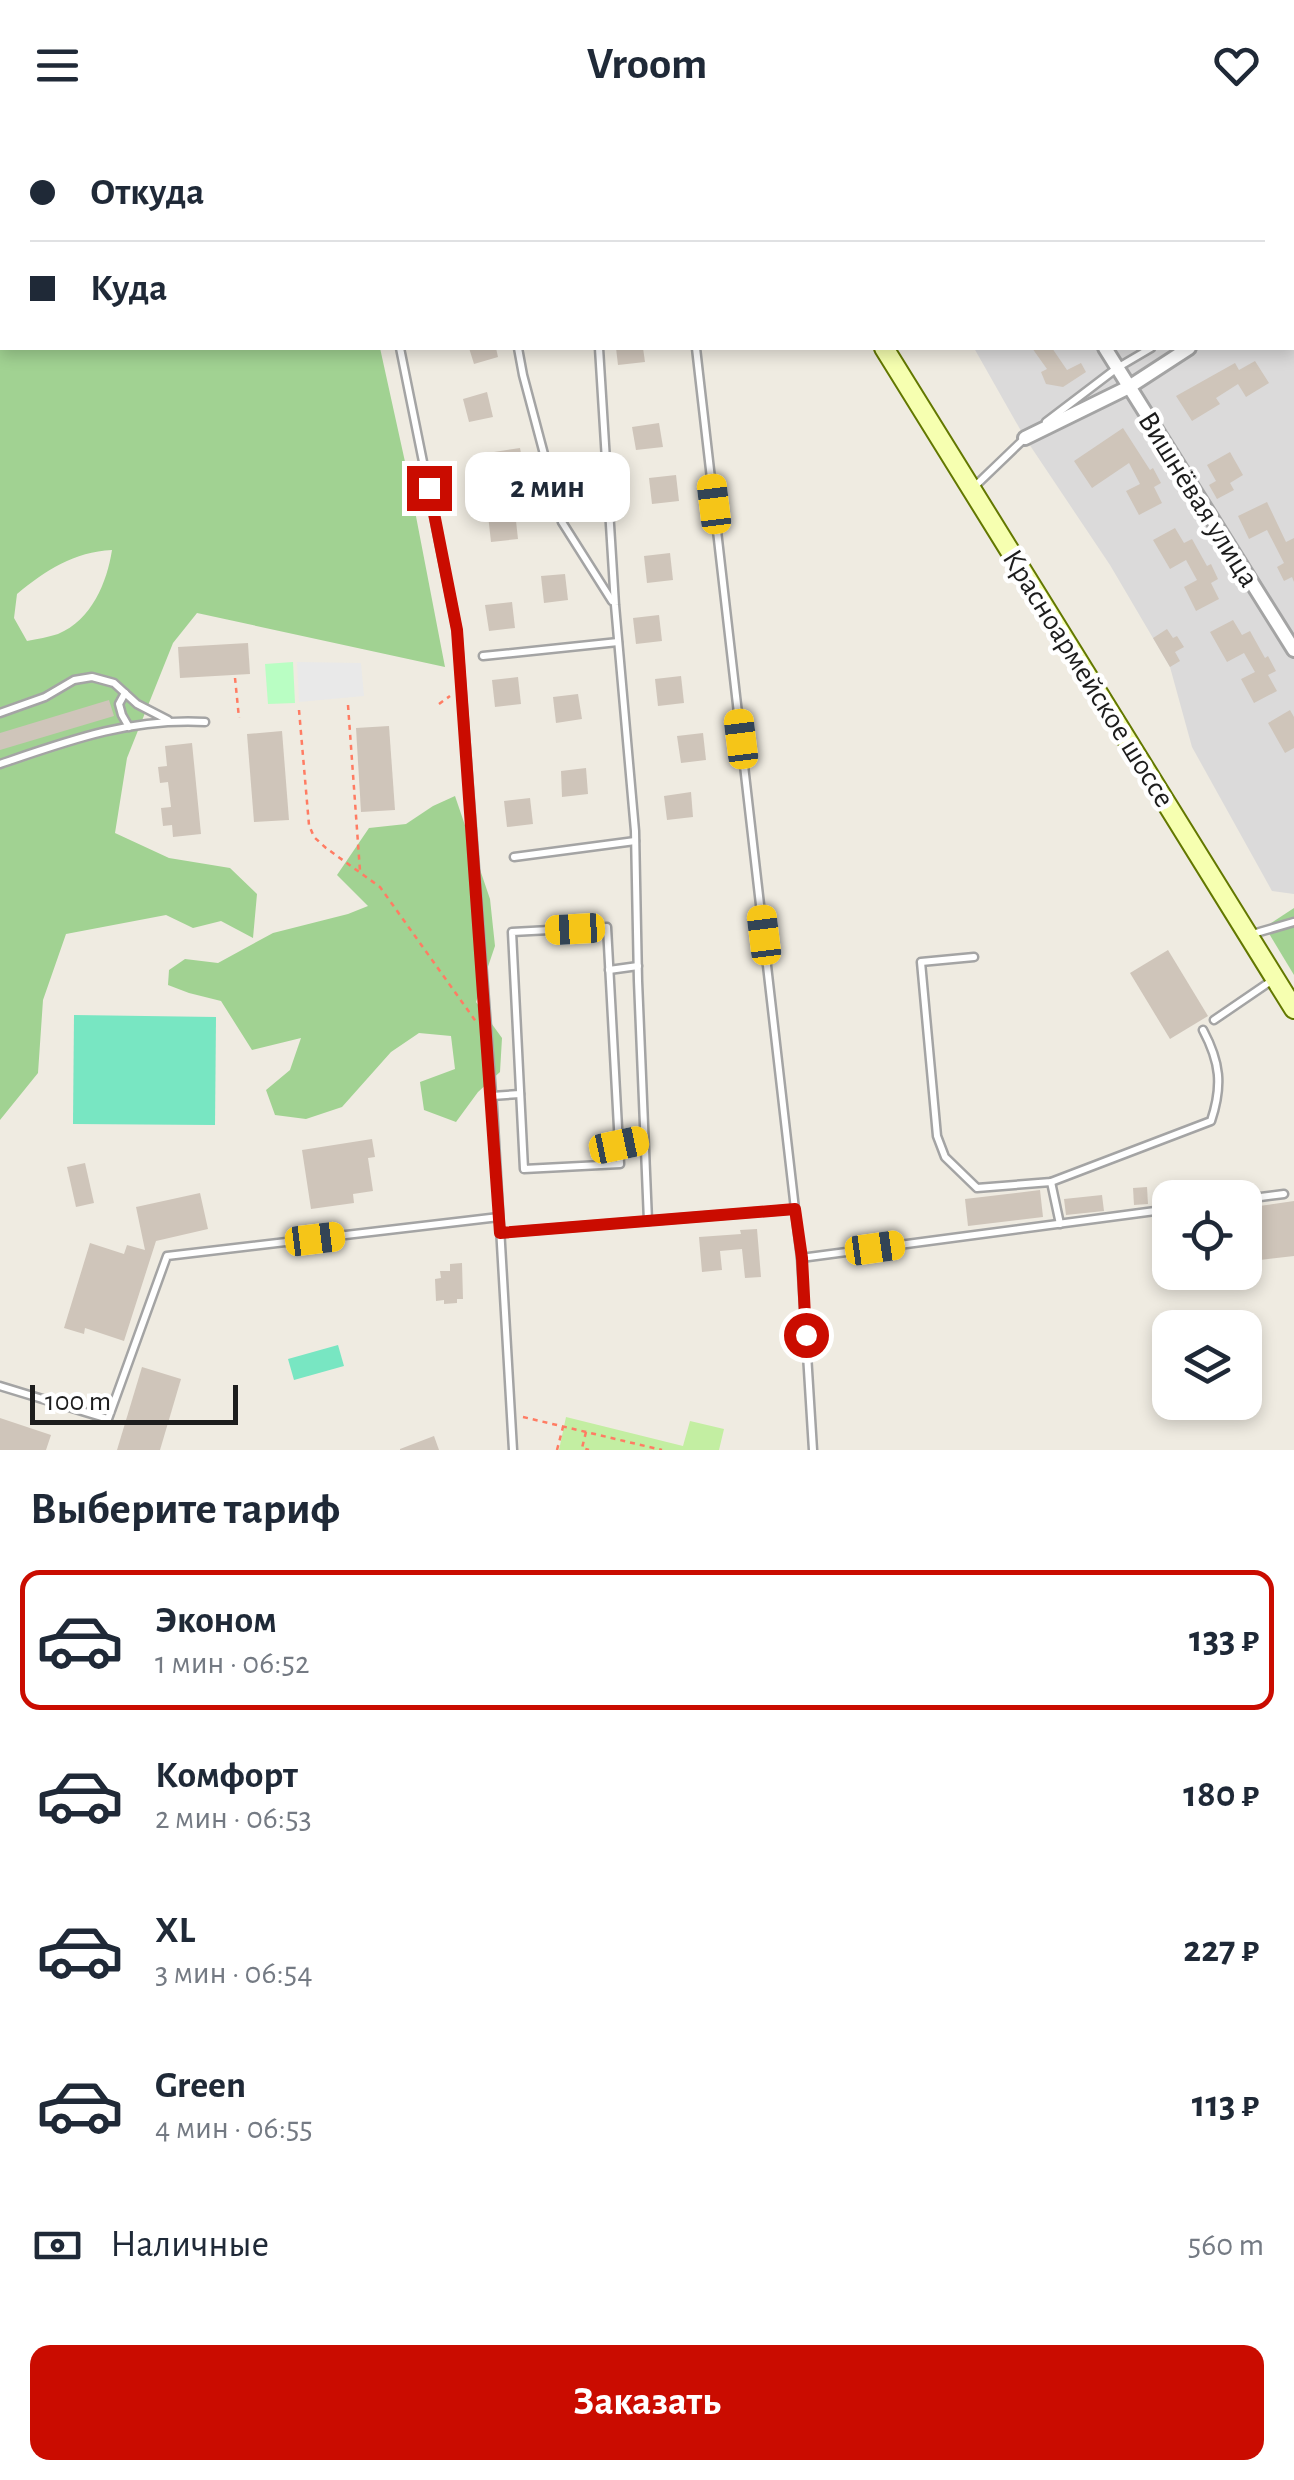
<!DOCTYPE html>
<html lang="ru">
<meta charset="utf-8">
<style>
:root{--surface:#fff;--page:#f2f2f3;--text:#1f2937;--muted:#747a83;--line:#e0e1e3;--accent:#ca0c00}
body{margin:0;font-family:"Alegreya Sans",sans-serif;background:var(--page);color:var(--text);height:100vh;display:flex;flex-direction:column;font-size:38px;white-space:nowrap}
*{box-sizing:border-box;margin:0}
p{font-size:32px;color:var(--muted)}
.icon{flex:none;width:55px;height:55px;fill:none;stroke:currentColor;stroke-width:2;stroke-linecap:round;stroke-linejoin:round}
.map{position:relative;height:1320px;overflow:hidden}
.side{display:flex;flex-direction:column;background:var(--surface);flex:1}
.side>*{flex:none}
.guide{position:absolute;left:0px;top:0px;width:1295px;height:220px;box-shadow:0 5px 15px #0003;display:grid;align-content:center;height:220px;padding:0 30px;background:var(--surface)}
.fabs{position:absolute;left:1152px;top:1050px;display:grid;gap:20px}
.fabs a{display:grid;place-items:center;width:110px;height:110px;border-radius:20px;background:var(--surface);box-shadow:0 5px 15px #0003;font-size:50px}
.scale{position:absolute;left:30px;bottom:25px;width:208px;box-sizing:border-box;padding-left:10px;border:5px solid #1d1d1d;border-top:0;font-size:28px;line-height:35px;white-space:nowrap;color:#1d1d1d;-webkit-text-stroke:8px #fff;paint-order:stroke}
.end{position:absolute;width:45px;height:45px;margin:-22px;border:12px solid #ca0c00;background:#fff;box-shadow:0 0 0 5px #fff}
.from{border-radius:50%}
.bubble{position:absolute;height:70px;border-radius:20px;background:var(--surface);box-shadow:0 5px 15px #0003;font-size:32px;font-weight:600;line-height:70px;text-align:center}
.car{position:absolute;width:30px;height:60px;margin:-30px -15px;border-radius:12px;box-shadow:0 0 8px 2px #0007;background:linear-gradient(#f5c518 24%,#345 0 40%,#f5c518 0 76%,#345 0 86%,#f5c518 0)}
.guide b{display:flex;align-items:center;gap:35px;height:95px;font-size:38px}
.guide b+b{border-top:2px solid var(--line)}
.guide i{width:25px;height:25px;background:var(--text)}
ul{padding:0;list-style:none}
li{display:flex;align-items:center;gap:30px;height:140px;margin:0 20px 15px;padding:0 10px;border:5px solid transparent;border-radius:20px}
li div{flex:1}
li b{display:block;font-size:38px}
li em{font-style:normal;font-weight:600}
li.on{border-color:var(--accent)}
li>.icon{width:90px;height:90px;stroke-width:1.5}
h2{padding:0 30px;font-size:45px;line-height:120px}
.pay{display:flex;align-items:center;gap:25px;height:110px;padding:0 30px;font-size:38px}
.pay p{margin-inline-start:auto}
.cta{display:flex;gap:20px;margin-top:auto;padding:20px 30px}
.cta a{flex:1;height:115px;border-radius:20px;background:var(--accent);color:#fff;font-size:40px;font-weight:600;line-height:115px;text-align:center}
header{display:flex;justify-content:space-between;align-items:center;height:130px;padding:0 30px;background:var(--surface);font-size:45px;font-weight:600}
.map>svg:first-child{display:block}
.residential{fill:#dbdada}
.grass{fill:#c3eea2}
.forest{fill:#a1d292;fill-rule:evenodd}
.park{fill:#b9fec3}
.pitch{fill:#78e6c2}
.parking{fill:#e9e9e9}
.building{fill:#cfc5ba}
.lines{fill:none;stroke-linecap:round;stroke-linejoin:round}
.lane-casing{stroke:#a4a4a4;stroke-width:11}
.street-casing{stroke:#a4a4a4;stroke-width:18}
.secondary-casing{stroke:#637800;stroke-width:22}
.path{stroke:#ff7c63;stroke-width:2.5;stroke-dasharray:5 5;stroke-linecap:butt}
.lane{stroke:#fff;stroke-width:6}
.street{stroke:#fff;stroke-width:12}
.secondary{stroke:#f6ffb0;stroke-width:18}
.route{stroke:#ca0c00;stroke-width:12}
.labels{text-anchor:middle;stroke-width:9;stroke-linejoin:round;paint-order:stroke}
.street-label{font-size:30px;fill:#1d1d1d;stroke:#fff}
</style>
<header><svg class="icon" aria-label="menu" viewBox="0 0 24 24"><path d="M4 6h16M4 12h16M4 18h16"/></svg>Vroom<svg class="icon" aria-label="heart" viewBox="0 0 24 24"><path d="M12 20l-8-8c-3-5 5-10 8-4 3-6 11-1 8 4z"/></svg></header>
<div class="map">
<svg width="1294" height="1320" viewBox="0 0 1294 1320">
<rect width="100%" height="100%" fill="#efebe1"/>
<polygon class="residential" points="851,0 1294,0 1294,764 1272,761 1192,617 1170,537 1110,435 1025,308 974,218 1292,218 1292,2 852,2"/>
<polygon class="grass" points="566,1287 683,1316 690,1291 724,1299 719,1320 559,1320"/>
<g class="forest">
<path d="M0 0H334L333 2H2V218H380L409 350 445 537 197 483 173 513 127 628 115 703 169 728 230 738 257 764 253 808 221 791 193 798 166 785 66 804 43 870 38 943 0 990ZM112 420C107 452 92 490 58 504 49 507 37 509 27 511L14 488 17 464C46 440 74 422 112 420Z"/>
<polygon points="455,666 490,769 495,816 476,872 502,908 500,942 478,962 456,992 424,980 420,952 455,939 451,906 419,903 391,922 342,977 306,989 275,985 266,960 290,940 301,908 252,920 221,871 189,863 168,855 169,840 185,829 218,833 273,803 348,784 368,776 337,745 369,698 406,694 433,676"/>
<polygon points="1294,778 1294,845 1265,797"/>
</g>
<polygon class="park" points="293,532 295,573 268,574 265,534"/>
<g class="pitch">
<polygon points="74,885 216,887 215,995 73,994"/>
<polygon points="338,1215 344,1236 294,1250 288,1229"/>
</g>
<polygon class="parking" points="297,532 361,533 364,566 299,572"/>
<g class="building">
<polygon points="469,218 496,218 498,227 474,234"/>
<polygon points="616,218 643,218 645,232 618,235"/>
<polygon points="1032,218 1052,218 1067,240 1081,233 1086,242 1063,257 1046,254 1041,242 1047,239"/>
<polygon points="1255,231 1269,253 1246,267 1238,254 1216,268 1220,274 1192,291 1176,266 1235,233 1239,240"/>
<polygon points="487,262 493,287 469,292 463,269"/>
<polygon points="659,293 663,317 636,320 632,297"/>
<polygon points="1123,298 1150,340 1153,338 1161,353 1154,357 1162,373 1139,385 1126,361 1140,354 1129,333 1092,358 1074,331"/>
<polygon points="520,318 525,345 499,347 494,322"/>
<polygon points="1230,322 1243,345 1230,353 1234,360 1217,369 1209,355 1216,351 1207,335"/>
<polygon points="676,345 679,371 652,374 649,348"/>
<polygon points="1267,372 1286,412 1294,408 1294,452 1292,447 1284,451 1277,437 1284,433 1267,400 1249,409 1238,386"/>
<polygon points="515,382 518,409 491,412 488,385"/>
<polygon points="1175,398 1184,413 1192,409 1207,436 1211,434 1218,449 1211,453 1219,469 1196,481 1184,457 1197,450 1186,430 1170,439 1153,410"/>
<polygon points="670,423 673,450 647,453 644,426"/>
<polygon points="565,444 568,470 544,473 541,446"/>
<polygon points="512,472 515,498 489,501 485,475"/>
<polygon points="659,485 662,511 636,514 633,488"/>
<polygon points="1233,490 1242,505 1250,501 1265,528 1268,526 1276,541 1268,545 1277,561 1254,573 1241,549 1255,542 1244,523 1227,532 1210,502"/>
<polygon points="1167,499 1173,508 1177,506 1184,517 1175,522 1180,531 1170,537 1153,508"/>
<polygon points="248,513 250,544 180,548 178,517"/>
<polygon points="681,546 684,573 658,576 655,549"/>
<polygon points="518,547 521,574 495,577 492,550"/>
<polygon points="578,564 582,589 556,593 553,567"/>
<polygon points="109,570 114,586 0,620 0,603"/>
<polygon points="1290,580 1294,587 1294,618 1285,623 1268,593"/>
<polygon points="389,596 395,680 361,682 356,598"/>
<polygon points="282,601 289,690 254,692 247,604"/>
<polygon points="703,603 706,630 681,633 677,606"/>
<polygon points="192,613 201,704 173,707 172,695 163,696 161,678 171,677 168,652 160,653 158,637 167,636 165,616"/>
<polygon points="586,638 588,664 562,667 561,641"/>
<polygon points="691,662 693,687 667,690 664,666"/>
<polygon points="530,668 533,694 507,697 504,671"/>
<polygon points="1168,820 1208,886 1170,909 1130,843"/>
<polygon points="372,1009 375,1027 368,1028 373,1061 353,1064 354,1073 311,1079 302,1020"/>
<polygon points="85,1033 94,1073 76,1077 67,1037"/>
<polygon points="1147,1057 1148,1074 1134,1075 1133,1058"/>
<polygon points="1040,1060 1043,1087 968,1096 965,1069"/>
<polygon points="200,1063 208,1099 156,1111 124,1211 85,1198 84,1204 64,1198 90,1113 124,1124 127,1115 145,1120 136,1077"/>
<polygon points="1102,1065 1104,1081 1066,1085 1064,1069"/>
<polygon points="1294,1071 1294,1126 1252,1131 1245,1078"/>
<polygon points="757,1099 761,1147 745,1148 742,1119 720,1121 722,1140 702,1142 699,1107 741,1104 740,1100"/>
<polygon points="462,1133 463,1169 457,1169 457,1173 444,1174 444,1170 436,1171 435,1149 441,1148 440,1141 450,1141 450,1134"/>
<polygon points="142,1237 181,1249 160,1320 117,1320"/>
<polygon points="0,1288 51,1305 46,1320 0,1320"/>
<polygon points="434,1306 439,1320 400,1320 400,1319"/>
</g>
<g class="lines">
<defs>
<g id="lane">
<polyline points="558,0 559,2"/>
<polyline points="655,0 657,2"/>
<polyline points="366,2 366,0"/>
<polyline points="515,2 518,0"/>
<polyline points="1292,128 1294,127"/>
<polyline points="400,218 457,500 493,977 513,1320"/>
<polyline points="518,218 523,245 562,392 612,471"/>
<polyline points="599,218 615,475 635,701 638,851 648,1091"/>
<polyline points="1046,292 1117,238 1151,218"/>
<polyline points="972,359 1024,309"/>
<polyline points="483,526 618,512"/>
<polyline points="125,563 119,574 122,585 129,597"/>
<polyline points="0,583 45,567 74,550 92,547 114,553 137,574 168,590"/>
<path d="M0 634C70 610 130 588 205 592"/>
<polyline points="514,727 635,711"/>
<polygon points="607,797 620,1034 524,1039 512,802"/>
<polyline points="1249,805 1294,792"/>
<path d="M974 827 921 832 937 1006 945 1027 977 1058 1051 1052 1211 991C1223 955 1220 932 1203 900"/>
<polyline points="609,840 638,836"/>
<polyline points="1214,890 1274,849"/>
<polyline points="492,966 520,964"/>
<polyline points="619,1015 644,1009"/>
<polyline points="1051,1052 1060,1094"/>
<polyline points="1245,1069 1284,1064"/>
<polyline points="795,1079 801,1128 813,1320"/>
<polyline points="500,1103 795,1079 696,218"/>
<polyline points="801,1128 1170,1079"/>
<polyline points="0,1256 108,1289 167,1126 499,1087"/>
</g>
<g id="street">
<polyline points="981,0 982,2"/>
<polyline points="1242,0 1243,2"/>
<polyline points="1292,88 1294,90"/>
<polyline points="1292,150 1294,149"/>
<polyline points="1105,218 1294,520"/>
<polyline points="1025,308 1129,257 1189,218"/>
</g>
<g id="secondary">
<polyline points="747,0 749,2"/>
<polyline points="884,218 1294,879"/>
</g>
</defs>
<use href="#lane" class="lane-casing"/>
<use href="#street" class="street-casing"/>
<use href="#secondary" class="secondary-casing"/>
<g class="path">
<polyline points="347,0 347,2"/>
<polyline points="235,548 239,588"/>
<polyline points="439,574 450,566"/>
<polyline points="348,575 360,741"/>
<polyline points="299,580 309,695 314,707 326,718 380,757 477,893"/>
<polyline points="523,1287 662,1320"/>
<polyline points="586,1302 582,1318 589,1320"/>
<polyline points="557,1320 563,1297"/>
</g>
<use href="#lane" class="lane"/>
<use href="#street" class="street"/>
<use href="#secondary" class="secondary"/>
</g>
<g class="lines">
<polyline class="route" points="429,358 457,500 500,1103 795,1079 802,1128 806,1205"/>
</g>
<g class="labels">
<g class="street-label">
<text transform="translate(1199 369) rotate(58)" y="10">Вишнёвая улица</text>
<text transform="translate(1089 548) rotate(58)" y="10">Красноармейское шоссе</text>
</g>
</g>
</svg>
<div class="fabs">
<a><svg class="icon" aria-label="locate" viewBox="0 0 24 24"><circle cx="12" cy="12" r="6"/><path d="M12 2v4M12 18v4M2 12h4M18 12h4"/></svg></a>
<a><svg class="icon" aria-label="layers" viewBox="0 0 24 24"><path d="M12 4l9 5-9 5-9-5zM3 14l9 5 9-5"/></svg></a>
</div>
<div class="scale">100 m</div>
<i class="end from" style="left:806px;top:1205px"></i>
<i class="end" style="left:429px;top:358px"></i>
<div class="bubble" style="left:465px;top:322px;width:165px">2 мин</div>
<i class="car" style="left:714px;top:374px;rotate:353deg"></i>
<i class="car" style="left:741px;top:609px;rotate:353deg"></i>
<i class="car" style="left:575px;top:799px;rotate:267deg"></i>
<i class="car" style="left:764px;top:805px;rotate:353deg"></i>
<i class="car" style="left:619px;top:1015px;rotate:78deg"></i>
<i class="car" style="left:315px;top:1109px;rotate:83deg"></i>
<i class="car" style="left:875px;top:1118px;rotate:82deg"></i>
<div class="guide">
<b><i class="from"></i>Откуда</b>
<b><i></i>Куда</b>
</div>
</div>
<section class="side">
<h2>Выберите тариф</h2>
<ul>
<li class="on"><svg class="icon" aria-label="car" viewBox="0 0 24 24"><path d="M5 17H2v-5l4-1 3-4h7l3 4 3 1v5h-3M9 17h6M6 11h13"/><circle cx="7" cy="17" r="2"/><circle cx="17" cy="17" r="2"/></svg><div><b>Эконом</b><p>1 мин · 06:52</p></div><em>133 ₽</em></li>
<li><svg class="icon" aria-label="car" viewBox="0 0 24 24"><path d="M5 17H2v-5l4-1 3-4h7l3 4 3 1v5h-3M9 17h6M6 11h13"/><circle cx="7" cy="17" r="2"/><circle cx="17" cy="17" r="2"/></svg><div><b>Комфорт</b><p>2 мин · 06:53</p></div><em>180 ₽</em></li>
<li><svg class="icon" aria-label="car" viewBox="0 0 24 24"><path d="M5 17H2v-5l4-1 3-4h7l3 4 3 1v5h-3M9 17h6M6 11h13"/><circle cx="7" cy="17" r="2"/><circle cx="17" cy="17" r="2"/></svg><div><b>XL</b><p>3 мин · 06:54</p></div><em>227 ₽</em></li>
<li><svg class="icon" aria-label="car" viewBox="0 0 24 24"><path d="M5 17H2v-5l4-1 3-4h7l3 4 3 1v5h-3M9 17h6M6 11h13"/><circle cx="7" cy="17" r="2"/><circle cx="17" cy="17" r="2"/></svg><div><b>Green</b><p>4 мин · 06:55</p></div><em>113 ₽</em></li>
</ul>
<div class="pay"><svg class="icon" aria-label="cash" viewBox="0 0 24 24"><path d="M3 7h18v10H3z"/><circle cx="12" cy="12" r="2"/></svg>Наличные<p>560 m</p></div>
<div class="cta"><a>Заказать</a></div>
</section>
